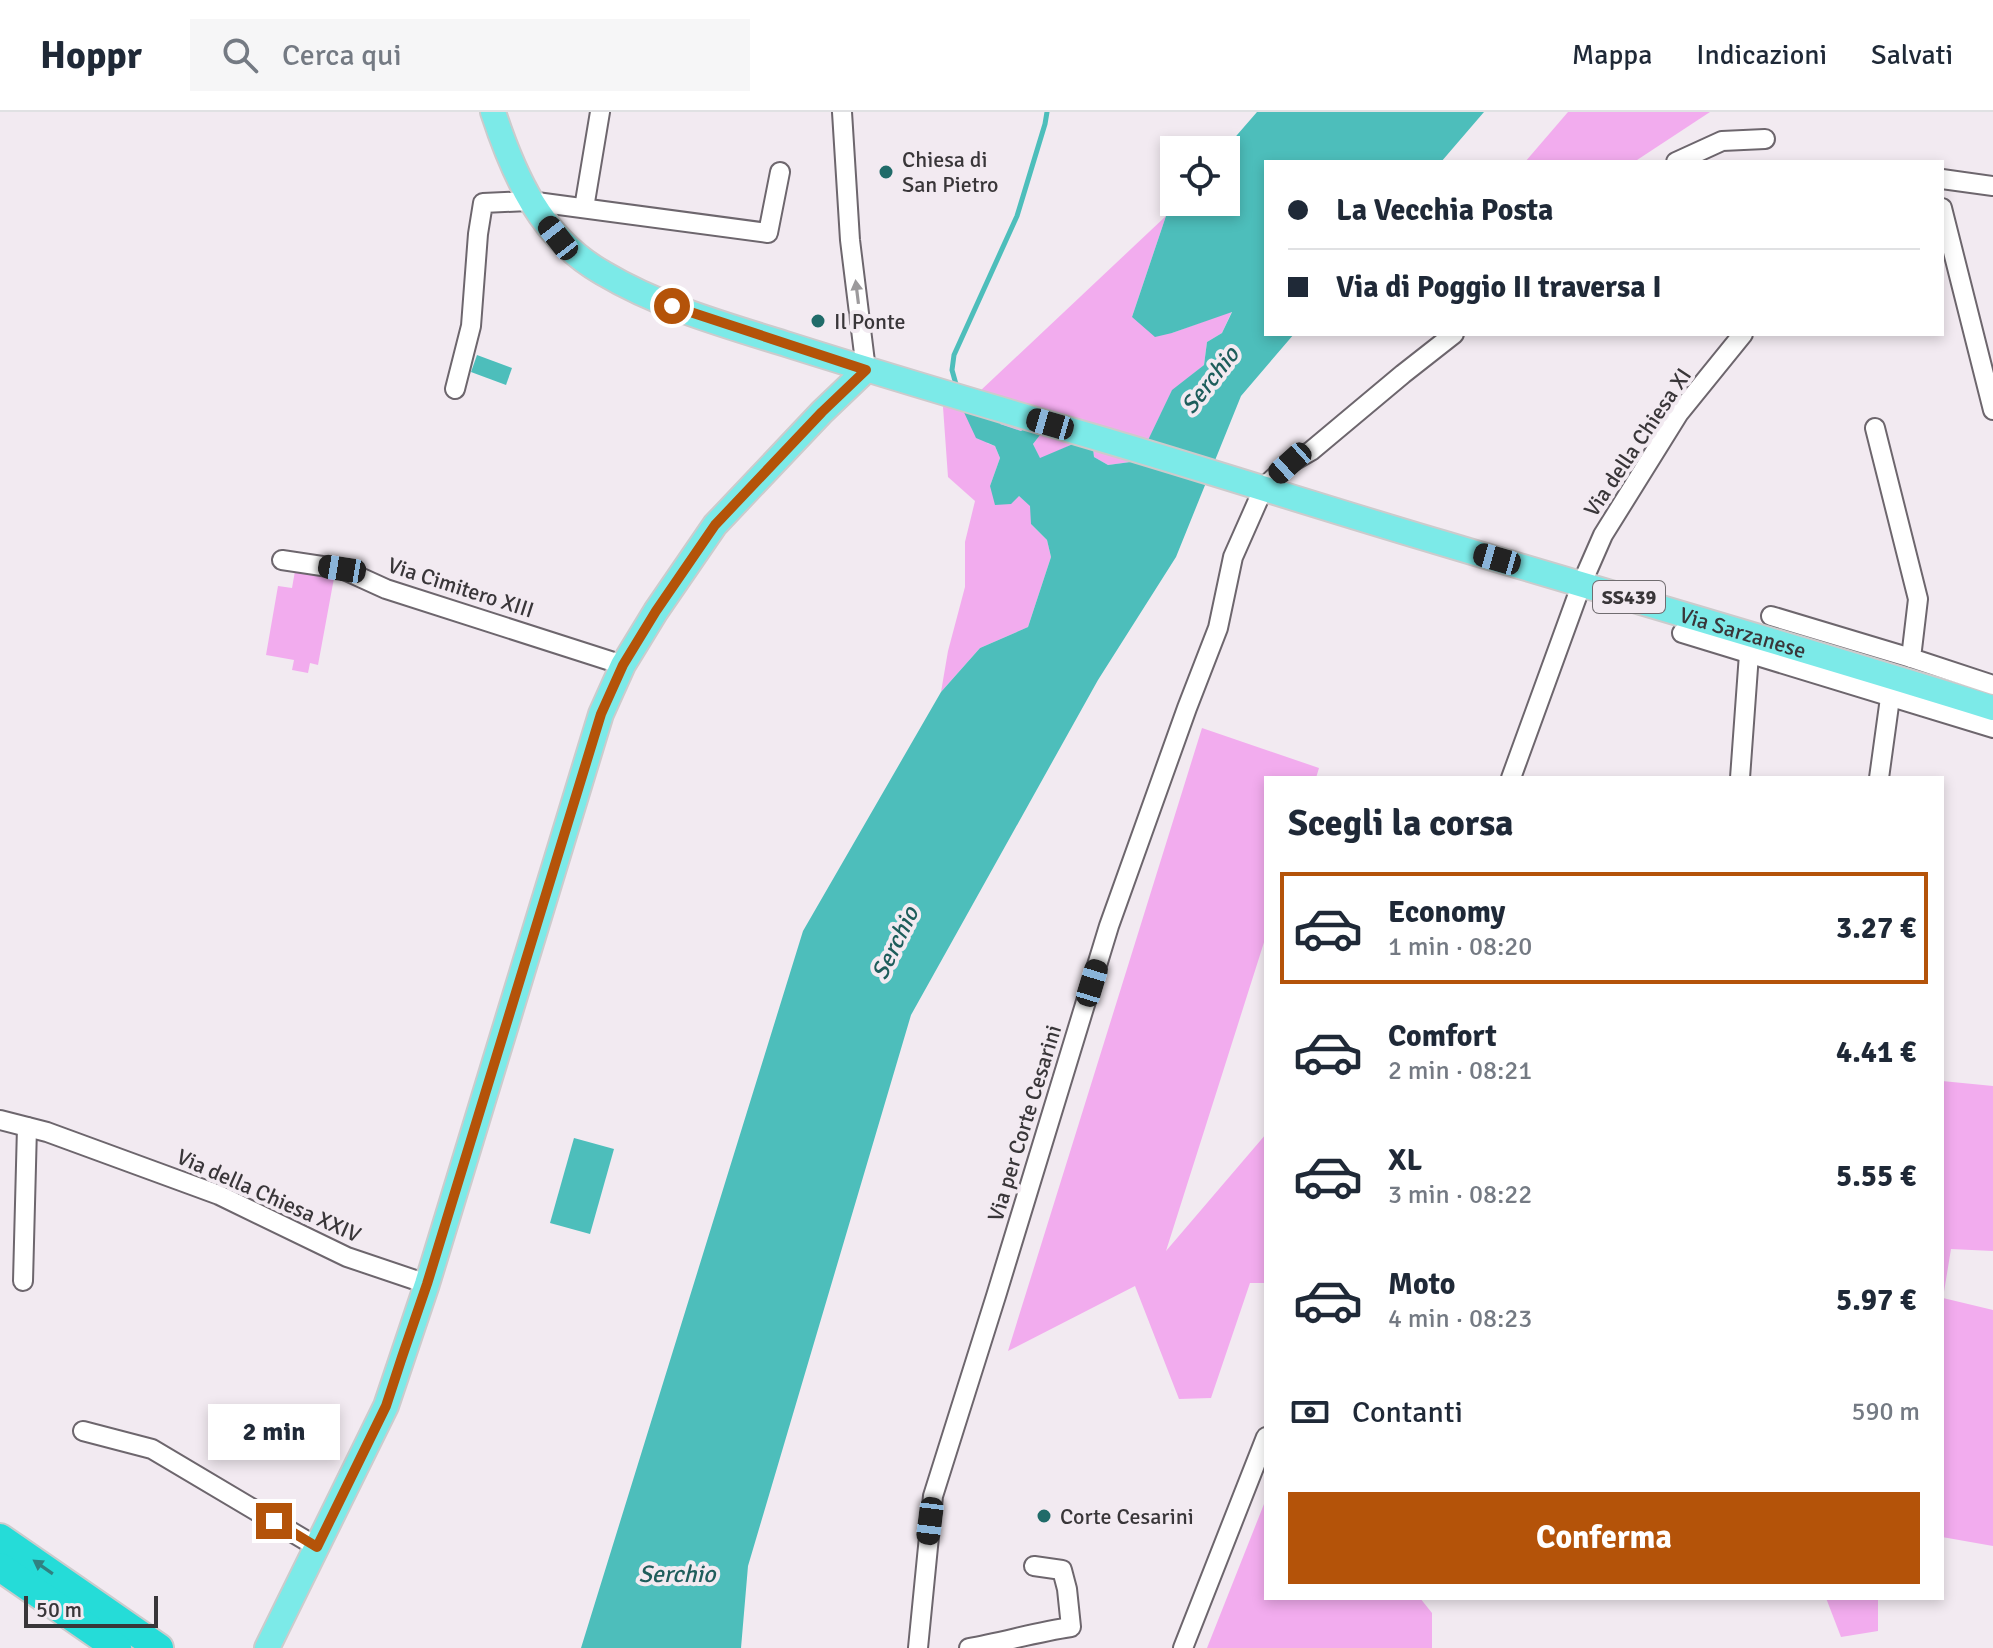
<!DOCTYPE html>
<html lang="it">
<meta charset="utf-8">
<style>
:root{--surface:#fff;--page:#f6f6f7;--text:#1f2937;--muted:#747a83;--line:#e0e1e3;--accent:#b45309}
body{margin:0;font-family:Signika,sans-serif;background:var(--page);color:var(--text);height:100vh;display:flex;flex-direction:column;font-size:30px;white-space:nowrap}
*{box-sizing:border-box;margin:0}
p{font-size:26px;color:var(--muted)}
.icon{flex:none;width:44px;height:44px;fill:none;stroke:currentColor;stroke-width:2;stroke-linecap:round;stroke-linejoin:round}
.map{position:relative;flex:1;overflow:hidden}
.details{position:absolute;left:1264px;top:664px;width:680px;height:824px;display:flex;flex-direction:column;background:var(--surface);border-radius:0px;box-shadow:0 4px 12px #0003}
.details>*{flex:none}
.top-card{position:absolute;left:1264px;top:48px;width:680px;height:176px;border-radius:0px;box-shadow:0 4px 12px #0003;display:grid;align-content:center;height:176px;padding:0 24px;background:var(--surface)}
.tools{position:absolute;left:1160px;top:24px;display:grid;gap:16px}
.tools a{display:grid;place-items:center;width:80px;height:80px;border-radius:0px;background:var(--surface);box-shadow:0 4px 12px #0003;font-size:40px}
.scale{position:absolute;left:24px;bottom:20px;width:134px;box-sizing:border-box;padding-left:8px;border:4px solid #393639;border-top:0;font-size:22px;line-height:28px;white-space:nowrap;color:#393639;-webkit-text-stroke:6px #f2eaf1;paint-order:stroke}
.end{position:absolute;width:36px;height:36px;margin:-18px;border:10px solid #b45309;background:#fff;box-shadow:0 0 0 4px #fff}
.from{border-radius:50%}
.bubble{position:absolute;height:56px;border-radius:0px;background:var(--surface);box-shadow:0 4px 12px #0003;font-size:26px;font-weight:800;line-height:56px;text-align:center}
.car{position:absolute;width:24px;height:48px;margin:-24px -12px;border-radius:10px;box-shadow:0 0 6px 2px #0007;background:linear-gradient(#222 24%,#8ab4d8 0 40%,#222 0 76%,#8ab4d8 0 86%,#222 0)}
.top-card b{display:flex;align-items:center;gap:28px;height:76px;font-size:30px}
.top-card b+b{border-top:2px solid var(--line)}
.top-card i{width:20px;height:20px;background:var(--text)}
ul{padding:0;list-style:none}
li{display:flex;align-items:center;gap:24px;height:112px;margin:0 16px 12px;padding:0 8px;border:4px solid transparent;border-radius:0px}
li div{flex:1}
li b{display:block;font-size:30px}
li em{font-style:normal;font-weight:800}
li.active{border-color:var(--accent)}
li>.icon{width:72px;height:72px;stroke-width:1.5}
h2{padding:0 24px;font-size:36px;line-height:96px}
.pay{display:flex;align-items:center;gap:20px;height:88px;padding:0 24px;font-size:30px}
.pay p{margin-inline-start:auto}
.action{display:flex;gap:16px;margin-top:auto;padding:16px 24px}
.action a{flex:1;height:92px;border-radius:0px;background:var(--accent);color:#fff;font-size:32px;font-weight:800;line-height:92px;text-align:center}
header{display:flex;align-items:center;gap:48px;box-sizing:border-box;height:112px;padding:0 40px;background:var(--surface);border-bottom:2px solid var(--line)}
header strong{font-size:38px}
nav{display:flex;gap:44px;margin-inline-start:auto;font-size:28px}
.search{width:560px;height:72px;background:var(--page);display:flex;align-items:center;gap:20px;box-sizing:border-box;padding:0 28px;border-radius:0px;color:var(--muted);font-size:30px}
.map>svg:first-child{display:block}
.green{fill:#f2acee}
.water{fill:#4dbebb}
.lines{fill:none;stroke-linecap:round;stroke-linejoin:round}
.stream{stroke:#4dbebb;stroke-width:5}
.minor-casing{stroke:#6d666d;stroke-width:22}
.major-casing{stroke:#cccbcc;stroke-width:28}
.highway-casing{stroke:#cccbcc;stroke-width:32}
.minor{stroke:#fff;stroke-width:18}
.major{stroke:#7ceae8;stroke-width:24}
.highway{stroke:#25dcd8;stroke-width:28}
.oneway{fill:#9c9a9c}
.oneway2{fill:#308181}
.route{stroke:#b45309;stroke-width:10}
.poi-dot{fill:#206b69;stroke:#f2eaf1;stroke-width:3}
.labels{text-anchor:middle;stroke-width:8;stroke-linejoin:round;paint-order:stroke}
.shield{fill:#f2eaf1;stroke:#706c70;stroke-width:2}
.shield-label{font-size:20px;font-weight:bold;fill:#393639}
.poi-label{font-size:22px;fill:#393639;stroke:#f2eaf1;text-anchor:start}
.street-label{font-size:22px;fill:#393639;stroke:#f2eaf1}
.water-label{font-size:24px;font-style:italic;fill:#1e5d5b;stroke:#f2eaf1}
</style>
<header>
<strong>Hoppr</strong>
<div class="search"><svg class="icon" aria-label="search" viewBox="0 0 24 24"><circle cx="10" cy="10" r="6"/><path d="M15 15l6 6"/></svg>Cerca qui</div>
<nav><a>Mappa</a><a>Indicazioni</a><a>Salvati</a></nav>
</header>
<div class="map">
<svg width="1993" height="1536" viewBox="0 0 1993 1536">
<rect width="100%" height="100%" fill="#f2eaf1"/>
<g class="green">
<polygon points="1568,0 1710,0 1634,50 1525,50"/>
<polygon points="1166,104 1132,205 1172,221 1232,199 1222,221 1207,230 1204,253 1172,279 1138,349 1108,353 1094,345 1092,328 1080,329 1040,347 1033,332 1050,310 1032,311 1021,319 999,312 1008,292 987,331 995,334 1000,346 990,374 1019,384 1031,394 1031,412 1047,428 1051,445 1028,515 980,536 941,580 948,539 965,475 965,430 975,389 948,365 943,295 962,296"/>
<polygon points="295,459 334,466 318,553 310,551 308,561 292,558 294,548 266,543 278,474 292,476"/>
<polygon points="1202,616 1319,656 1316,666 1266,666 1266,824 1166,1139 1266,1022 1266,1171 1250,1171 1211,1286 1179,1287 1135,1174 1008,1239"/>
<polygon points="1942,969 1993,974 1993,1139 1951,1137 1943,1186 1993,1198 1993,1434 1942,1425"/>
<polygon points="1266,1387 1266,1486 1420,1486 1432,1501 1432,1536 1207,1536"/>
<polygon points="1826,1486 1878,1486 1878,1519 1841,1525"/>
</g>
<g class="water">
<polygon points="1257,0 1484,0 1441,50 1266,50 1266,222 1294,222 1241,284 1176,445 1098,568 911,903 748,1454 741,1536 581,1536 803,819 941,580 980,536 1028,515 1051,445 1047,428 1031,412 1030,394 1019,384 1011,392 995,393 990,374 1000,346 995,334 976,326 962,296 1008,292 1000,312 1021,319 1032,311 1051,309 1033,332 1040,346 1080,329 1092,327 1094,345 1108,353 1138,349 1172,278 1204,253 1207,230 1222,221 1232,200 1172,221 1155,225 1132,205 1166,104 1178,90 1226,90 1226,38 1224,38"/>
<polygon points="477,243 512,256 506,273 471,260"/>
<polygon points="574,1026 614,1037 590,1122 550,1111"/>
</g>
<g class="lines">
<polyline class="stream" points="957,276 952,258 954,243 1017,104 1045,12 1047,0"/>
<defs>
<g id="minor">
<polyline points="842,0 850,128 866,258"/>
<polyline points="1676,50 1722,29 1765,27"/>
<polyline points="1942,67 1993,74"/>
<polyline points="584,96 600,0"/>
<polyline points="1942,96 1993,298"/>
<polyline points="455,277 471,214 478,122 483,91 529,89 768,121 780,60"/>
<polyline points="1875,316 1918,487 1911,546 1993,573"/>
<polyline points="282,448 342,457 386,477 623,553"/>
<polyline points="1771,504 1911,546"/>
<polyline points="1682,521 1993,616"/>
<polyline points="1511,666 1582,471 1603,423 1679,301 1743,222"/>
<polyline points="1740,666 1749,542"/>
<polyline points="1879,666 1890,586"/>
<polyline points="0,1008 47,1020 219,1083 347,1145 427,1172"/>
<polyline points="23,1169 27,1015"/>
<polyline points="83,1319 152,1337 317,1435"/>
<polyline points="918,1536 933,1384 996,1184 1109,814 1187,596 1218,516 1233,445 1264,375 1290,351 1311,339 1403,262 1454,222"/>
<path d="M969 1536C1003 1530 1037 1520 1071 1515L1067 1477 1062 1458 1034 1454"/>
<polyline points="1183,1536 1266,1325"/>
</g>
<g id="major">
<path id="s1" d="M493 0C514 64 541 126 603 161 660 195 725 213 789 233 887 264 985 293 1084 322 1204 357 1323 396 1442 431 1626 486 1810 539 1993 596"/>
<polyline points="267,1536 386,1294 427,1172 601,602 623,553 656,499 715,413 822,300 866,258"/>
</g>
<g id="highway">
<polyline points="0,1426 159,1536"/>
<polyline points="0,1455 117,1536"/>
</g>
</defs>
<use href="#minor" class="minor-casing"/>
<use href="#major" class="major-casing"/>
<use href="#highway" class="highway-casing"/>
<use href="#minor" class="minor"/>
<use href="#major" class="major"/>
<use href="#highway" class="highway"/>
</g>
<defs><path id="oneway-solid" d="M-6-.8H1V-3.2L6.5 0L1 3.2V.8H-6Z" transform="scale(2)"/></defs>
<use class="oneway" href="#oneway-solid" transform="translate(857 180) rotate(-97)"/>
<use class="oneway2" href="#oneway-solid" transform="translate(43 1455) rotate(-145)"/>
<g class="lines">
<polyline class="route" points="274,1409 317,1435 386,1294 402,1245 427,1172 601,602 623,553 656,499 715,413 822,300 866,258 672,194"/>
</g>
<g class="poi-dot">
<circle cx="886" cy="60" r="8"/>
<circle cx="818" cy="209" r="8"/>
<circle cx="1044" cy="1404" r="8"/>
</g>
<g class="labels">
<rect class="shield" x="1593" y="469" width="72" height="32" rx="6"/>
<g class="shield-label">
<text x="1629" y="492">SS439</text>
</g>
<g class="poi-label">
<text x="902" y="55">Chiesa di<tspan x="902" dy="25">San Pietro</tspan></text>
<text x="834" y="217">Il Ponte</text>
<text x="1060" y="1412">Corte Cesarini</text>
</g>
<g class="street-label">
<text transform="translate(1637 330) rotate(-56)" y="8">Via della Chiesa XI</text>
<text transform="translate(461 475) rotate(18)" y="8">Via Cimitero XIII</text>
<text dy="8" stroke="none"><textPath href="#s1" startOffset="1396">Via Sarzanese</textPath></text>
<text transform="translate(1024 1011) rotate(-73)" y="8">Via per Corte Cesarini</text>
<text transform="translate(269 1083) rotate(24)" y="8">Via della Chiesa XXIV</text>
</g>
<g class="water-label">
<text transform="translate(1210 268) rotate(-52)" y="8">Serchio</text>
<text transform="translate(895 831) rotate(-64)" y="8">Serchio</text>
<text x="677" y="1470">Serchio</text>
</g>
</g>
</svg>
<div class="tools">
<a><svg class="icon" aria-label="locate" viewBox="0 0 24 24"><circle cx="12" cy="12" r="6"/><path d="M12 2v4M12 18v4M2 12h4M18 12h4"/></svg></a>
</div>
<div class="scale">50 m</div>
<i class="end from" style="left:672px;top:194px"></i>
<i class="end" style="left:274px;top:1409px"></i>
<div class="bubble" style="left:208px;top:1292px;width:132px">2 min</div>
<i class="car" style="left:558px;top:126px;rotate:322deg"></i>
<i class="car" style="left:1050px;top:312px;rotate:286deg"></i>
<i class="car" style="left:1290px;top:351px;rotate:228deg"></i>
<i class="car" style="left:1497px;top:447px;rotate:286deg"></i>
<i class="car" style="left:342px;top:457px;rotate:279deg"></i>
<i class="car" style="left:1092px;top:871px;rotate:17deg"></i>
<i class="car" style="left:930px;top:1409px;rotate:187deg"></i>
<div class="top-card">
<b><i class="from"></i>La Vecchia Posta</b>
<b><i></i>Via di Poggio II traversa I</b>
</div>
<section class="details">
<h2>Scegli la corsa</h2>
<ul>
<li class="active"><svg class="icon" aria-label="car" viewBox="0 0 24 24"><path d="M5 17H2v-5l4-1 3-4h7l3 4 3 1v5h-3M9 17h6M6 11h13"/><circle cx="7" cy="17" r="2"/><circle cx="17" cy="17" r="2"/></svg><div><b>Economy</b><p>1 min · 08:20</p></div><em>3.27 €</em></li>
<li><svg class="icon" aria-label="car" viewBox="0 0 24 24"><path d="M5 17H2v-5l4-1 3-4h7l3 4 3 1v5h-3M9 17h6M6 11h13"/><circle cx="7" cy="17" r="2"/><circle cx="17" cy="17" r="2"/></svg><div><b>Comfort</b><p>2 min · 08:21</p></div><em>4.41 €</em></li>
<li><svg class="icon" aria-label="car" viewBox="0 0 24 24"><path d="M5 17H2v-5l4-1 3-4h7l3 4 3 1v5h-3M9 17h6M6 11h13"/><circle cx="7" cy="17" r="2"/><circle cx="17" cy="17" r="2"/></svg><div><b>XL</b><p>3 min · 08:22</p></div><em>5.55 €</em></li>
<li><svg class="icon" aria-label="car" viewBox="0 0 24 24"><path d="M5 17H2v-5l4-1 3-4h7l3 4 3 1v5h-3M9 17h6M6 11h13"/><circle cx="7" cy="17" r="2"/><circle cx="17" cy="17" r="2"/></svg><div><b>Moto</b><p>4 min · 08:23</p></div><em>5.97 €</em></li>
</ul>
<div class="pay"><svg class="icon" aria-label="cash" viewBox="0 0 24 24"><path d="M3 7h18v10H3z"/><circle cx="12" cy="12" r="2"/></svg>Contanti<p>590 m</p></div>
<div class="action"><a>Conferma</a></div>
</section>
</div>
